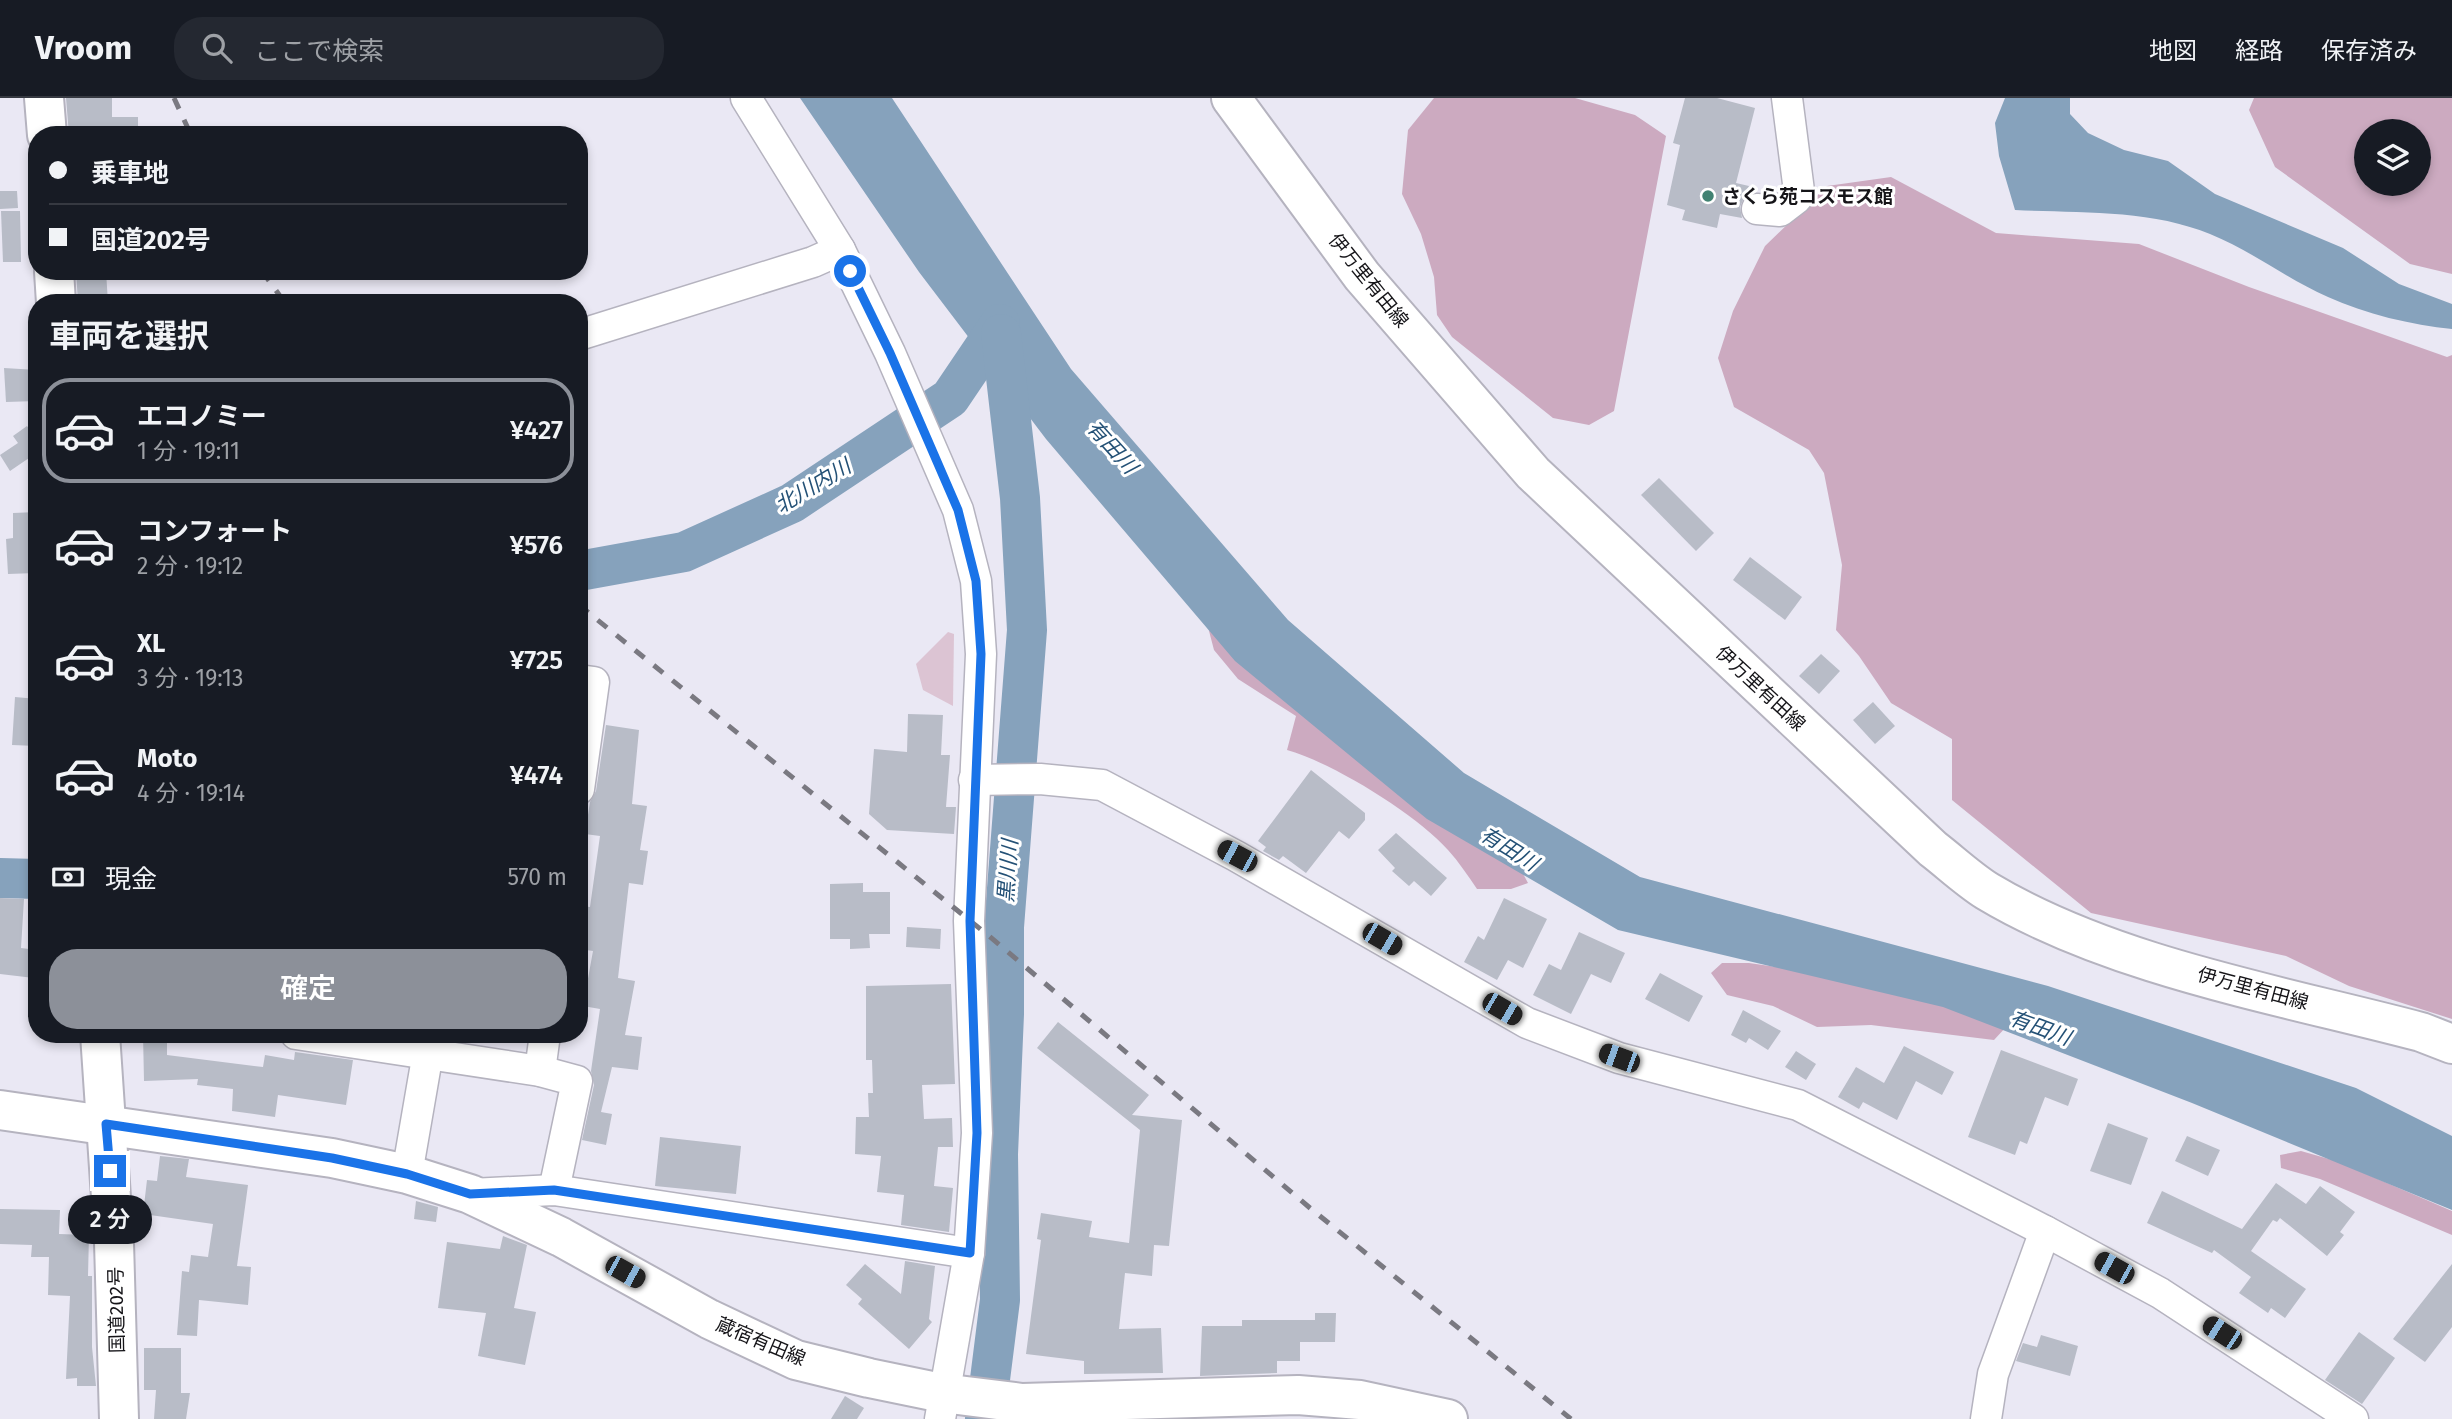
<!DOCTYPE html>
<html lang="ja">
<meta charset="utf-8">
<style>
:root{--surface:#171b24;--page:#242831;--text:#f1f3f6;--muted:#9ea1a6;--line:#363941;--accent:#8c9099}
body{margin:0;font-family:"Fira Sans","Noto Sans JP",sans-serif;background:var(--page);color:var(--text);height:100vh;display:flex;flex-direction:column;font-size:26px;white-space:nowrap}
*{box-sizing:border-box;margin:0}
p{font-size:23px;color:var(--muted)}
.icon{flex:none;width:38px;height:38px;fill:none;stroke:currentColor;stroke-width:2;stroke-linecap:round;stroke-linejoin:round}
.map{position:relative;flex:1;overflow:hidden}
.sheet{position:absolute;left:28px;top:196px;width:560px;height:749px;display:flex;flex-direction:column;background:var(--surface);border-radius:28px;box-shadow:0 4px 10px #0003}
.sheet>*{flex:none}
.hud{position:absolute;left:28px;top:28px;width:560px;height:154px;border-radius:28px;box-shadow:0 4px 10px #0003;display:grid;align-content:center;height:154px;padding:0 21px;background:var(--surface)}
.controls{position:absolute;left:2354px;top:21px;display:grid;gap:14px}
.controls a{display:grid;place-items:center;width:77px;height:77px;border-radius:50%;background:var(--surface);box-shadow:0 4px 10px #0003;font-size:35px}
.end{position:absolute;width:32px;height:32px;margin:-16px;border:9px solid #1a73e8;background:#fff;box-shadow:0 0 0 4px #fff}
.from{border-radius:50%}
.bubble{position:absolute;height:49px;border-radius:24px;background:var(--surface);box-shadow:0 4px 10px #0003;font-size:23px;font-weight:600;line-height:49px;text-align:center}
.car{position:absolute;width:21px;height:42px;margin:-21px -10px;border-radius:9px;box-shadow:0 0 5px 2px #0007;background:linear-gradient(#222 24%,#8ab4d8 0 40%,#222 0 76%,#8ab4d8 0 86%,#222 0)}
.hud b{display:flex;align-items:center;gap:24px;height:66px;font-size:26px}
.hud b+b{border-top:2px solid var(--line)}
.hud i{width:18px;height:18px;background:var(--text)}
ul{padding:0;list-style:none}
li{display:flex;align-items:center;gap:21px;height:105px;margin:0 14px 10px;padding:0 7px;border:4px solid transparent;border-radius:28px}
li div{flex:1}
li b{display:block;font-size:26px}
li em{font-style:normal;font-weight:600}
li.active{border-color:var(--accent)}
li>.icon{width:63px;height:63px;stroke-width:1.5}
h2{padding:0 21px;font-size:32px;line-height:84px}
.pay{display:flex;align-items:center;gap:18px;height:77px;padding:0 21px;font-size:26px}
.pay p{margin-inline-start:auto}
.action{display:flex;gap:14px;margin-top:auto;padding:14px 21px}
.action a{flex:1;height:80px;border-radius:28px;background:var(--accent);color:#fff;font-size:28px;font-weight:600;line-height:80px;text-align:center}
header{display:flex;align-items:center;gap:42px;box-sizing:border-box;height:98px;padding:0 35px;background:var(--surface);border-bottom:2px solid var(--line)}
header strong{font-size:33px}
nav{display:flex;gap:38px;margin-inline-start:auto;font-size:24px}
.search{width:490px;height:63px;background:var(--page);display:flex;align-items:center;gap:18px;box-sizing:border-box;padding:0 24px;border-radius:28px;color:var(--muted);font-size:26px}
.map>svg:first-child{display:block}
.green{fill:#dcc4d3}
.forest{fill:#ccaac0;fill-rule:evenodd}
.water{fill:#86a2bc}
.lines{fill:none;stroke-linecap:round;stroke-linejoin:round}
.river{stroke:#86a2bc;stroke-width:40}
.building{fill:#b8bcc7}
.minor-casing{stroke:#b5b3bf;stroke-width:33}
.major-casing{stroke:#b5b3bf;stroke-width:42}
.highway-casing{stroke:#b5b3bf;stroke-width:42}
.minor{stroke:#fff;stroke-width:30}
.major{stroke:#fff;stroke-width:38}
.highway{stroke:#fff;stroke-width:38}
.rail{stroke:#7a7981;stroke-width:5;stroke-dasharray:12 12;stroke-linecap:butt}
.route{stroke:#1a73e8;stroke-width:9}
.poi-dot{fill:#418272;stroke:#fff;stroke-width:2.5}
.labels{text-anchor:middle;stroke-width:6;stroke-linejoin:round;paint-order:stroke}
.poi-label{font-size:19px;font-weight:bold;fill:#151418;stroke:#fff;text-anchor:start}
.street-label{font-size:19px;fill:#151418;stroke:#fff}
.water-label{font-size:21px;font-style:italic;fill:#245176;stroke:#fff}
</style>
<header>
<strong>Vroom</strong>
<div class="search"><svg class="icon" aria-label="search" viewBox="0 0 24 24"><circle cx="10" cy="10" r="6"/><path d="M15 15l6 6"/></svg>ここで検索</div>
<nav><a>地図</a><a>経路</a><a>保存済み</a></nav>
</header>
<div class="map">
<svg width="2452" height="1321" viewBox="0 0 2452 1321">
<rect width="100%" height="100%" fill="#eae8f4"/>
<polygon class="green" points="948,534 954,536 953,608 923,592 916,566"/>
<g class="forest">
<polygon points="1434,0 1575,0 1635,17 1666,38 1614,313 1589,327 1553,320 1452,239 1437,217 1434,179 1421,136 1402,96 1408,32"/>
<path d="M2254 0H2452V176L2410 166 2275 69 2249 12ZM2418 33V86H2366V33Z"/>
<polygon points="1891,79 1996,135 2139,146 2249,189 2447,259 2452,257 2452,921 2349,888 2286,858 2091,815 1952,702 1952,641 1891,605 1859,558 1836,532 1842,467 1824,375 1809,352 1734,309 1718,260 1733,213 1765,148 1827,88"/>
<path d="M1203 510 1515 761 1528 785 1511 791H1477C1468 778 1459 764 1448 752 1416 716 1333 665 1287 652L1296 618 1238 581 1214 552Z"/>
<polygon points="1722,865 1749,865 1877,884 2006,929 1994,942 1871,927 1817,929 1773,908 1727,897 1711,875"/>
<polygon points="2301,1053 2336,1063 2452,1113 2452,1137 2320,1081 2281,1070 2280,1057"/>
</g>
<g class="water">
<polygon points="800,0 892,0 1071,271 1288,522 1464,675 1640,779 2048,888 2356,990 2452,1038 2452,1112 2192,1005 1943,909 1618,832 1427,721 1235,563 1046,341 919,174"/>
<path d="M2005 0H2070V16L2088 35 2124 52 2168 63 2215 96 2343 150 2399 186 2452 206V231C2412 227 2365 216 2328 199 2287 181 2252 153 2210 136 2150 111 2078 115 2015 112L1999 58 1995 25Z"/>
</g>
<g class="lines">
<g class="river">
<polyline points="579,473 684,454 792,405 950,300 1000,226"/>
<polyline points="0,780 37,781"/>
<polyline points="985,1321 1000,1202 998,1056 1004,916 1004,829 1027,532 1020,400 1001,236"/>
</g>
</g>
<g class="building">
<polygon points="66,0 112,0 112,19 138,19 138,37 69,37"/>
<polygon points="1685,0 1717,0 1755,10 1736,85 1749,88 1740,109 1742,120 1720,116 1717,130 1682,122 1685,112 1667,107 1680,47 1673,45"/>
<polygon points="0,93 17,93 18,110 0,111"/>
<polygon points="1,113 20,113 21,164 3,164"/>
<polygon points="76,173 106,173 108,205 78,205"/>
<polygon points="4,270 37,272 37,303 6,304"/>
<polygon points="27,328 32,335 37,332 37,370 29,360 10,373 0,357 18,345 13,338"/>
<polygon points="1659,380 1714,435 1696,453 1641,397"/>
<polygon points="37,414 36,475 8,476 6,441 13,440 13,415"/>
<polygon points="1750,459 1802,499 1785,522 1733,482"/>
<polygon points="1821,556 1840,573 1819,596 1799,578"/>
<polygon points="15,599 37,601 37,648 12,647"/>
<polygon points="1873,604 1895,628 1875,646 1853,622"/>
<polygon points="908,616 943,617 941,657 950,657 946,709 956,709 954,736 887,732 869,716 874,651 907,654"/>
<polygon points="606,627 639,632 632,706 647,708 640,752 648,753 643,787 629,785 618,880 635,883 625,937 642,939 638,972 612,969 601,1014 612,1016 606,1047 582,1042 594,987 591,973 600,911 583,908 593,853 579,851 581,808 590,809 600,738 585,736 590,704 596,693"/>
<polygon points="1311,672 1365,715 1365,722 1349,741 1339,733 1306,775 1283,758 1279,762 1263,753 1266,749 1258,743"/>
<polygon points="1396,735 1447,780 1431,798 1414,783 1409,788 1392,773 1395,770 1378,752"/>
<polygon points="863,785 863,794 890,794 890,836 869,836 870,850 850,851 850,841 830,841 830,786"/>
<polygon points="0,800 24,801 21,850 37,852 34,880 0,876"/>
<polygon points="1504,800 1547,821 1523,870 1508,862 1497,882 1464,864 1478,838 1484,842"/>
<polygon points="907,829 941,831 940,851 906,849"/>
<polygon points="1579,834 1625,855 1611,885 1591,876 1571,916 1533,897 1549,866 1561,872"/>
<polygon points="1660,875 1703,898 1689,924 1645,901"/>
<polygon points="951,886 955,986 922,987 924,1021 952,1020 953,1049 938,1049 934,1088 953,1090 949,1134 901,1127 904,1097 877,1094 881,1058 855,1056 856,1019 869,1019 868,995 873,995 872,962 866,962 866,888"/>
<polygon points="1743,912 1781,933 1768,952 1749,940 1746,945 1731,937"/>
<polygon points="1058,924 1149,997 1132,1017 1182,1022 1169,1148 1154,1147 1152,1178 1125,1175 1119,1231 1161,1230 1163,1275 1084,1276 1084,1263 1026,1256 1041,1142 1037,1141 1041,1115 1092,1123 1089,1139 1129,1145 1140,1032 1037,950"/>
<polygon points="143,936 167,936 167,957 263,969 265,957 294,962 295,954 353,962 346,1007 278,997 275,1019 232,1013 233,991 197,987 198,981 144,983"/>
<polygon points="1904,948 1954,974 1942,997 1916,983 1897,1022 1863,1004 1859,1011 1838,999 1856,969 1884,985"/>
<polygon points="2001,952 2078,981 2068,1008 2045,999 2027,1046 2020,1043 2015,1057 1968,1039"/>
<polygon points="1796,953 1816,966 1806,982 1785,969"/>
<polygon points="2108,1025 2148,1040 2131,1087 2090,1073"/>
<polygon points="2187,1038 2220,1052 2208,1078 2175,1063"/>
<polygon points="660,1039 741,1048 736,1096 655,1088"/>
<polygon points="160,1058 189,1061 186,1079 248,1087 237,1168 251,1169 248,1207 199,1202 197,1238 177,1237 182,1173 189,1174 191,1157 208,1159 213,1126 143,1116 147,1082 157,1083"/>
<polygon points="2276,1085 2306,1106 2320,1088 2355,1114 2340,1134 2344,1137 2327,1158 2280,1120 2277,1124 2273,1122 2251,1153 2306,1191 2285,1220 2271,1210 2268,1215 2239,1195 2251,1179 2214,1152 2212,1155 2147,1125 2162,1093 2242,1131"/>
<polygon points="416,1103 438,1109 436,1124 414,1121"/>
<polygon points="0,1111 60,1112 59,1136 89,1137 88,1178 92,1178 92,1249 96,1288 77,1288 77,1280 66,1281 70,1198 48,1197 49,1159 31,1159 32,1147 0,1146"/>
<polygon points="503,1138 527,1147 514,1210 536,1214 525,1267 478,1258 486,1215 438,1210 447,1144 500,1151"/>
<polygon points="905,1163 935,1168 929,1221 932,1224 909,1251 858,1206 862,1201 846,1187 865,1166 901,1196"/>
<polygon points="2452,1166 2452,1229 2425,1264 2393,1241"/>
<polygon points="1315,1215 1336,1215 1335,1244 1300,1244 1300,1263 1277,1263 1277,1275 1200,1278 1202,1228 1242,1228 1242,1222 1315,1222"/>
<polygon points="2359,1234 2395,1260 2362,1306 2325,1282"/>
<polygon points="2041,1237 2078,1248 2070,1278 2016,1263 2023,1245 2037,1249"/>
<polygon points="144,1250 181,1250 181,1295 190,1295 186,1321 154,1321 156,1292 144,1292"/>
<polygon points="845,1298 864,1310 857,1321 831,1321"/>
</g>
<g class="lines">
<defs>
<g id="minor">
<polyline points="746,0 840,152 890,255 958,412 976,483 981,556 969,823 977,1035 969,1155 940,1321"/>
<polyline points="1757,111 1780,113 1797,100 1799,93 1787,0"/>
<polyline points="579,237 813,164 840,152"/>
<polyline points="579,582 594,584 579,691"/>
<polyline points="974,682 1040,681 1102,687 1236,758 1527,925 1619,960 1798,1007 2045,1133 2160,1195 2353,1321"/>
<polyline points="296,936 540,973 577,983 554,1092"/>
<polyline points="540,973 545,936"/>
<polyline points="407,1076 431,937"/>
<polyline points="471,1096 554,1092 969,1155"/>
<polyline points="1986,1321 1993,1276 2045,1133"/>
</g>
<g id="major">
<path d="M1231 0 1362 178 1533 375 1933 751C1950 764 1968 781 1987 793 2112 868 2281 897 2421 934L2452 946"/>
<polyline points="0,1012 332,1060 407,1076 470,1096 561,1139 709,1221 796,1262 869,1280 942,1295 1022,1305 1298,1297 1360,1302 1448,1321"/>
</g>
<g id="highway">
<polyline points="44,0 47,37"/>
<polyline points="54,173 56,205"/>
<polyline points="100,936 114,1144 119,1321"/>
</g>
</defs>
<use href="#minor" class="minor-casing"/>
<use href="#major" class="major-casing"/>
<use href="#highway" class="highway-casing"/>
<use href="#minor" class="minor"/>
<use href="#major" class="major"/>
<use href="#highway" class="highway"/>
<g class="rail">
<polyline points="174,0 191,37"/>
<polyline points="262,173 285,205"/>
<polyline points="579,507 989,838 1310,1110 1571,1321"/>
</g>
</g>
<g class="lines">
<polyline class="route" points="110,1073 106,1026 332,1060 407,1076 470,1096 554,1092 970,1155 977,1035 970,823 981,556 976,483 958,412 890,255 850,173"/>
</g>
<circle class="poi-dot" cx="1708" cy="98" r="7"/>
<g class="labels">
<g class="poi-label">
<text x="1722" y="105">さくら苑コスモス館</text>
</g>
<g class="street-label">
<text transform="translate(1369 182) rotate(51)" y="7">伊万里有田線</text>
<text transform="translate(1761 590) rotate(43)" y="7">伊万里有田線</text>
<text transform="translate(2253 890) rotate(15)" y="7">伊万里有田線</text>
<text transform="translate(116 1212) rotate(-91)" y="7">国道202号</text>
<text transform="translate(761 1243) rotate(23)" y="7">蔵宿有田線</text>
</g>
<g class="water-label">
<text transform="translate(1112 349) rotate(48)" y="7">有田川</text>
<text transform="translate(813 388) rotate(-31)" y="7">北川内川</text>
<text transform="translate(1509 751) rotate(32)" y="7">有田川</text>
<text transform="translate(1008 773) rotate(-86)" y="7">黒川川</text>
<text transform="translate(2040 930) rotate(20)" y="7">有田川</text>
</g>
</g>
</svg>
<div class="controls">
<a><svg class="icon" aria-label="layers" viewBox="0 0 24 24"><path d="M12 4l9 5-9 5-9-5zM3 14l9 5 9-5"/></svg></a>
</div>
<i class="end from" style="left:850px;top:173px"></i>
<i class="end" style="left:110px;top:1073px"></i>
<div class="bubble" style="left:68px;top:1097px;width:84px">2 分</div>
<i class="car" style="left:1237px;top:758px;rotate:298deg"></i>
<i class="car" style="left:1382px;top:841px;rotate:120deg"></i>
<i class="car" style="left:1502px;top:911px;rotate:120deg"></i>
<i class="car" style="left:1619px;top:960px;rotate:290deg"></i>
<i class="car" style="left:2114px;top:1170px;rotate:299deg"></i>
<i class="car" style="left:625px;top:1174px;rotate:119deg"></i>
<i class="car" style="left:2222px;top:1235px;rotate:303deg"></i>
<div class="hud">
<b><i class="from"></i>乗車地</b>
<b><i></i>国道202号</b>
</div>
<section class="sheet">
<h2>車両を選択</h2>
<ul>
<li class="active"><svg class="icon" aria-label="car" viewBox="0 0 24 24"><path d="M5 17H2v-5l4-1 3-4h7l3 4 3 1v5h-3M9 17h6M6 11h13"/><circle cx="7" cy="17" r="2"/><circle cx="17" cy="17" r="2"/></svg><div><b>エコノミー</b><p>1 分 · 19:11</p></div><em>¥427</em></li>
<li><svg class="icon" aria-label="car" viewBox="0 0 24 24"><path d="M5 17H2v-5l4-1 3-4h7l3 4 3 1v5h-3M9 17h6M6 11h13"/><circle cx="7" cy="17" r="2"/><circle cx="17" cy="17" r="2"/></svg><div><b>コンフォート</b><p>2 分 · 19:12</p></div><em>¥576</em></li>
<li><svg class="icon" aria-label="car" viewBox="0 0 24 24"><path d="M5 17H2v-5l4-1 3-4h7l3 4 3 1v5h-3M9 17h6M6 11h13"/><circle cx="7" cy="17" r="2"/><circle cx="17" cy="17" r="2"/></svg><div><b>XL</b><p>3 分 · 19:13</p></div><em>¥725</em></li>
<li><svg class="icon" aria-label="car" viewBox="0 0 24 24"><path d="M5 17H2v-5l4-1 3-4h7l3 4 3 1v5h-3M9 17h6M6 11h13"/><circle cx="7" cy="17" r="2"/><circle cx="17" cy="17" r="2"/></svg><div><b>Moto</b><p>4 分 · 19:14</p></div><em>¥474</em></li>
</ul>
<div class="pay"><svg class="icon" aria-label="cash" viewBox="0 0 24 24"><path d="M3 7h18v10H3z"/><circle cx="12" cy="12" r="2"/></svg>現金<p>570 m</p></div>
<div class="action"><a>確定</a></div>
</section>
</div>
